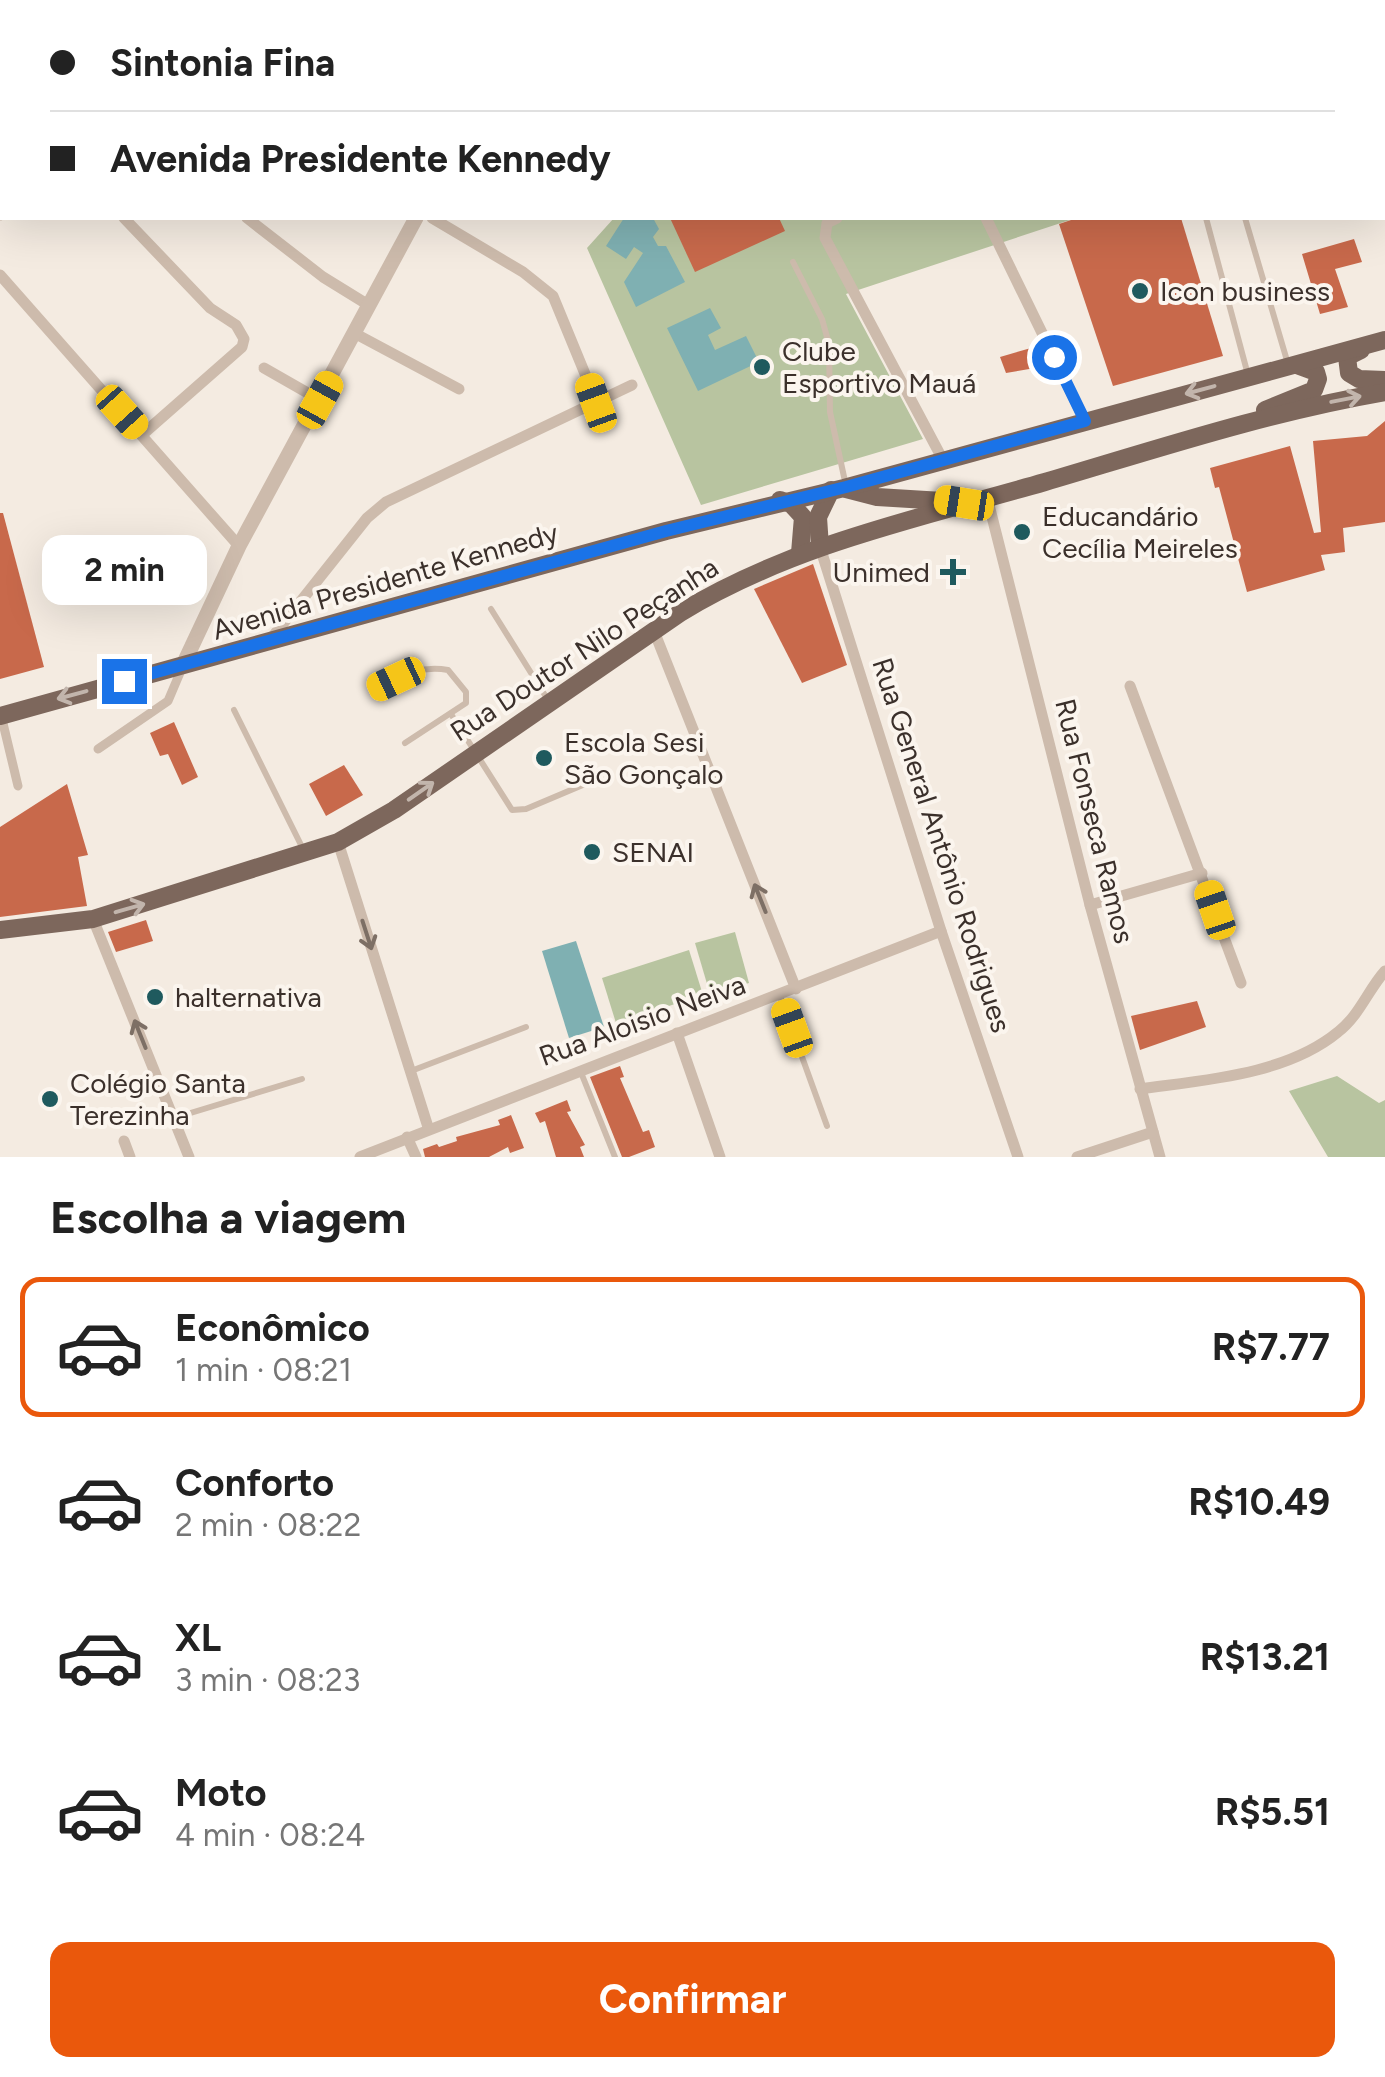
<!DOCTYPE html>
<html lang="pt">
<meta charset="utf-8">
<style>
:root{--surface:#fff;--page:#f2f2f2;--text:#222;--muted:#767676;--line:#e0e0e0;--accent:#ea580c}
body{margin:0;font-family:Figtree,sans-serif;background:var(--page);color:var(--text);height:100vh;display:flex;flex-direction:column;font-size:38px;white-space:nowrap}
*{box-sizing:border-box;margin:0}
p{font-size:32px;color:var(--muted)}
.icon{flex:none;width:55px;height:55px;fill:none;stroke:currentColor;stroke-width:2;stroke-linecap:round;stroke-linejoin:round}
.map{position:relative;height:1157px;overflow:hidden}
.panel{display:flex;flex-direction:column;background:var(--surface);flex:1}
.panel>*{flex:none}
.guide{position:absolute;left:0px;top:0px;width:1385px;height:220px;box-shadow:0 10px 40px #0002;display:grid;align-content:center;height:220px;padding:0 50px;background:var(--surface)}
.end{position:absolute;width:45px;height:45px;margin:-22px;border:12px solid #1a73e8;background:#fff;box-shadow:0 0 0 5px #fff}
.from{border-radius:50%}
.bubble{position:absolute;height:70px;border-radius:20px;background:var(--surface);box-shadow:0 10px 40px #0002;font-size:32px;font-weight:700;line-height:70px;text-align:center}
.car{position:absolute;width:30px;height:60px;margin:-30px -15px;border-radius:12px;box-shadow:0 0 8px 2px #0007;background:linear-gradient(#f5c518 24%,#345 0 40%,#f5c518 0 76%,#345 0 86%,#f5c518 0)}
.guide b{display:flex;align-items:center;gap:35px;height:95px;font-size:38px}
.guide b+b{border-top:2px solid var(--line)}
.guide i{width:25px;height:25px;background:var(--text)}
ul{padding:0;list-style:none}
li{display:flex;align-items:center;gap:30px;height:140px;margin:0 20px 15px;padding:0 30px;border:5px solid transparent;border-radius:20px}
li div{flex:1}
li b{display:block;font-size:38px}
li em{font-style:normal;font-weight:700}
li.on{border-color:var(--accent)}
li>.icon{width:90px;height:90px;stroke-width:1.5}
h2{padding:0 50px;font-size:45px;line-height:120px}
.primary-button{display:flex;gap:20px;margin-top:auto;padding:20px 50px}
.primary-button a{flex:1;height:115px;border-radius:20px;background:var(--accent);color:#fff;font-size:40px;font-weight:700;line-height:115px;text-align:center}
.map>svg:first-child{display:block}
.green{fill:#b8c4a0}
.water{fill:#7fb0b2}
.building{fill:#c8694b}
.lines{fill:none;stroke-linecap:round;stroke-linejoin:round}
.service{stroke:#cdbbac;stroke-width:6}
.pedestrian{stroke:#cdbbac;stroke-width:9}
.minor{stroke:#cdbbac;stroke-width:11}
.tertiary{stroke:#cdbbac;stroke-width:15}
.primary{stroke:#7d675c;stroke-width:18}
.oneway{stroke:#c2b5ac}
.oneway2{stroke:#7d6f65}
.route{stroke:#1a73e8;stroke-width:12}
.poi-dot{fill:#1f5a5e;stroke:#fbf5ee;stroke-width:4}
.labels{text-anchor:middle;stroke-width:8;stroke-linejoin:round;paint-order:stroke}
.poi-label{font-size:28px;fill:#3b302b;stroke:#fbf5ee;text-anchor:start}
.street-label{font-size:28px;fill:#3b302b;stroke:#fbf5ee}
</style>
<div class="map">
<svg width="1385" height="1157" viewBox="0 0 1385 1157">
<rect width="100%" height="100%" fill="#f4ebe1"/>
<g class="green">
<polygon points="756,0 1219,0 1220,2 754,2"/>
<polygon points="614,218 1076,218 846,294 923,439 701,505 587,248"/>
<polygon points="735,932 749,983 710,994 695,943"/>
<polygon points="689,950 703,995 616,1023 602,978"/>
<polygon points="1337,1076 1379,1103 1385,1100 1385,1157 1328,1157 1289,1091"/>
</g>
<g class="water">
<polygon points="624,218 653,218 659,229 653,237 658,246 666,246 685,282 636,307 624,282 643,253 634,247 626,259 606,246"/>
<polygon points="710,308 721,328 708,335 715,350 746,336 759,362 698,391 667,328"/>
<polygon points="576,941 604,1027 569,1038 542,951"/>
</g>
<g class="building">
<polygon points="670,218 779,218 785,231 695,272"/>
<polygon points="1077,218 1181,218 1223,356 1113,386 1059,224"/>
<polygon points="1354,239 1362,262 1335,269 1348,307 1320,314 1302,254"/>
<polygon points="1038,346 1047,366 1006,373 1000,357"/>
<polygon points="1385,421 1385,522 1343,528 1345,552 1321,555 1325,570 1247,592 1219,487 1215,488 1210,468 1290,446 1314,533 1321,532 1313,441 1367,436"/>
<polygon points="0,513 3,513 44,667 0,679"/>
<polygon points="813,564 847,665 802,683 754,589"/>
<polygon points="174,722 198,777 182,785 168,754 160,756 150,733"/>
<polygon points="344,765 363,795 326,816 309,784"/>
<polygon points="67,784 88,855 78,857 87,906 0,917 0,827"/>
<polygon points="146,920 153,941 116,952 108,932"/>
<polygon points="1197,1001 1206,1027 1140,1050 1131,1016"/>
<polygon points="620,1066 624,1077 620,1078 643,1132 649,1130 655,1147 629,1157 622,1157 590,1077"/>
<polygon points="567,1100 571,1111 567,1112 585,1145 580,1147 584,1157 556,1157 545,1121 540,1123 535,1113"/>
<polygon points="511,1115 524,1148 510,1153 508,1147 489,1157 425,1157 423,1149 437,1144 439,1147 457,1141 456,1137 500,1125 498,1120"/>
</g>
<g class="lines">
<g class="service">
<polyline points="1206,218 1248,375"/>
<polyline points="1245,218 1288,364"/>
<polyline points="793,262 822,319 829,344 830,412 846,486"/>
<polyline points="491,609 548,700"/>
<path d="M377 688C401 676 420 665 448 670L466 692V703L405 743"/>
<polyline points="234,710 304,851"/>
<polyline points="451,714 512,810 526,809 597,779"/>
<polyline points="780,996 827,1126"/>
<polyline points="580,1070 615,1157"/>
<polyline points="411,1071 526,1027"/>
<polyline points="174,1118 302,1079"/>
</g>
<g class="pedestrian">
<polyline points="1,715 18,786"/>
<polyline points="98,749 168,701 182,668"/>
</g>
<g class="minor">
<polyline points="441,0 445,2"/>
<polyline points="0,73 2,73"/>
<polyline points="0,215 2,214"/>
<polyline points="124,218 210,308 236,325 244,339 242,347 143,434"/>
<polyline points="247,218 323,277 370,306"/>
<polyline points="432,218 523,272 553,296 597,403"/>
<polyline points="837,218 827,223 825,238 943,460"/>
<polyline points="986,218 1085,421"/>
<polyline points="0,275 239,546"/>
<polyline points="356,334 459,389"/>
<polyline points="264,368 320,400"/>
<polyline points="987,497 1090,905 1160,1157"/>
<polyline points="820,547 941,931 1018,1157"/>
<polyline points="654,631 796,989"/>
<polyline points="270,640 367,518 386,502 632,385"/>
<polyline points="1130,686 1241,983"/>
<polyline points="338,842 428,1127"/>
<polyline points="1090,905 1202,873"/>
<polyline points="93,919 189,1157"/>
<polyline points="677,1033 720,1157"/>
<path d="M1140 1089C1204 1080 1286 1075 1338 1032 1359 1016 1368 990 1385 971"/>
<polyline points="407,1137 416,1157"/>
<polyline points="124,1141 130,1157"/>
<polyline points="360,1157 941,931"/>
<polyline points="1077,1157 1153,1132"/>
</g>
<g class="tertiary">
<polyline points="529,2 531,0"/>
<polyline points="183,665 239,546 416,218"/>
</g>
<g class="primary">
<polyline points="1361,350 1347,357 1349,373 1359,379 1385,380"/>
<polyline points="1265,410 1314,390 1318,379 1316,372 1297,365"/>
<polyline points="846,489 877,497 959,502"/>
<polyline points="780,500 791,504 803,517 800,553"/>
<polyline points="820,547 818,517 831,490"/>
<polyline points="0,716 666,531 844,488 1385,340"/>
<path d="M0 930 93 919 338 842 394 810 680 613C791 545 920 518 1045 482 1157 449 1269 412 1385 392"/>
</g>
</g>
<defs><path id="oneway-shaft" d="M-6 0H5M1.5-3L5.5 0L1.5 3" fill="none" stroke-width="1.6" stroke-linecap="round" stroke-linejoin="round" transform="scale(2.5)"/></defs>
<g class="oneway">
<use href="#oneway-shaft" transform="translate(1200 390) rotate(165)"/>
<use href="#oneway-shaft" transform="translate(1346 399) rotate(-11)"/>
<use href="#oneway-shaft" transform="translate(72 695) rotate(165)"/>
<use href="#oneway-shaft" transform="translate(421 791) rotate(-35)"/>
<use href="#oneway-shaft" transform="translate(130 908) rotate(-16)"/>
</g>
<g class="oneway2">
<use href="#oneway-shaft" transform="translate(760 898) rotate(-112)"/>
<use href="#oneway-shaft" transform="translate(367 935) rotate(72)"/>
<use href="#oneway-shaft" transform="translate(140 1034) rotate(-112)"/>
</g>
<g class="lines">
<polyline class="route" points="124,681 666,531 846,487 1085,421 1054,357"/>
</g>
<g class="poi-dot">
<circle cx="1140" cy="291" r="10"/>
<circle cx="762" cy="367" r="10"/>
<circle cx="1022" cy="532" r="10"/>
<path d="M948 557h10v10h10v10h-10v10h-10v-10h-10v-10h10z"/>
<circle cx="544" cy="758" r="10"/>
<circle cx="592" cy="852" r="10"/>
<circle cx="155" cy="997" r="10"/>
<circle cx="50" cy="1099" r="10"/>
</g>
<g class="labels">
<g class="poi-label">
<text x="1160" y="301">Icon business</text>
<text x="782" y="361">Clube<tspan x="782" dy="32">Esportivo Mauá</tspan></text>
<text x="1042" y="526">Educandário<tspan x="1042" dy="32">Cecília Meireles</tspan></text>
<text x="930" y="582" text-anchor="end">Unimed</text>
<text x="564" y="752">Escola Sesi<tspan x="564" dy="32">São Gonçalo</tspan></text>
<text x="612" y="862">SENAI</text>
<text x="175" y="1007">halternativa</text>
<text x="70" y="1093">Colégio Santa<tspan x="70" dy="32">Terezinha</tspan></text>
</g>
<g class="street-label">
<text transform="translate(385 581) rotate(-16)" y="10">Avenida Presidente Kennedy</text>
<text transform="translate(584 649) rotate(-33)" y="10">Rua Doutor Nilo Peçanha</text>
<text transform="translate(1095 821) rotate(76)" y="10">Rua Fonseca Ramos</text>
<text transform="translate(942 845) rotate(72)" y="10">Rua General Antônio Rodrigues</text>
<text transform="translate(642 1020) rotate(-20)" y="10">Rua Aloisio Neiva</text>
</g>
</g>
</svg>
<i class="end from" style="left:1054px;top:357px"></i>
<i class="end" style="left:124px;top:681px"></i>
<div class="bubble" style="left:42px;top:535px;width:165px">2 min</div>
<i class="car" style="left:320px;top:400px;rotate:29deg"></i>
<i class="car" style="left:596px;top:403px;rotate:340deg"></i>
<i class="car" style="left:122px;top:412px;rotate:138deg"></i>
<i class="car" style="left:964px;top:503px;rotate:279deg"></i>
<i class="car" style="left:396px;top:679px;rotate:245deg"></i>
<i class="car" style="left:1215px;top:910px;rotate:341deg"></i>
<i class="car" style="left:792px;top:1028px;rotate:340deg"></i>
<div class="guide">
<b><i class="from"></i>Sintonia Fina</b>
<b><i></i>Avenida Presidente Kennedy</b>
</div>
</div>
<section class="panel">
<h2>Escolha a viagem</h2>
<ul>
<li class="on"><svg class="icon" aria-label="car" viewBox="0 0 24 24"><path d="M5 17H2v-5l4-1 3-4h7l3 4 3 1v5h-3M9 17h6M6 11h13"/><circle cx="7" cy="17" r="2"/><circle cx="17" cy="17" r="2"/></svg><div><b>Econômico</b><p>1 min · 08:21</p></div><em>R$7.77</em></li>
<li><svg class="icon" aria-label="car" viewBox="0 0 24 24"><path d="M5 17H2v-5l4-1 3-4h7l3 4 3 1v5h-3M9 17h6M6 11h13"/><circle cx="7" cy="17" r="2"/><circle cx="17" cy="17" r="2"/></svg><div><b>Conforto</b><p>2 min · 08:22</p></div><em>R$10.49</em></li>
<li><svg class="icon" aria-label="car" viewBox="0 0 24 24"><path d="M5 17H2v-5l4-1 3-4h7l3 4 3 1v5h-3M9 17h6M6 11h13"/><circle cx="7" cy="17" r="2"/><circle cx="17" cy="17" r="2"/></svg><div><b>XL</b><p>3 min · 08:23</p></div><em>R$13.21</em></li>
<li><svg class="icon" aria-label="car" viewBox="0 0 24 24"><path d="M5 17H2v-5l4-1 3-4h7l3 4 3 1v5h-3M9 17h6M6 11h13"/><circle cx="7" cy="17" r="2"/><circle cx="17" cy="17" r="2"/></svg><div><b>Moto</b><p>4 min · 08:24</p></div><em>R$5.51</em></li>
</ul>
<div class="primary-button"><a>Confirmar</a></div>
</section>
